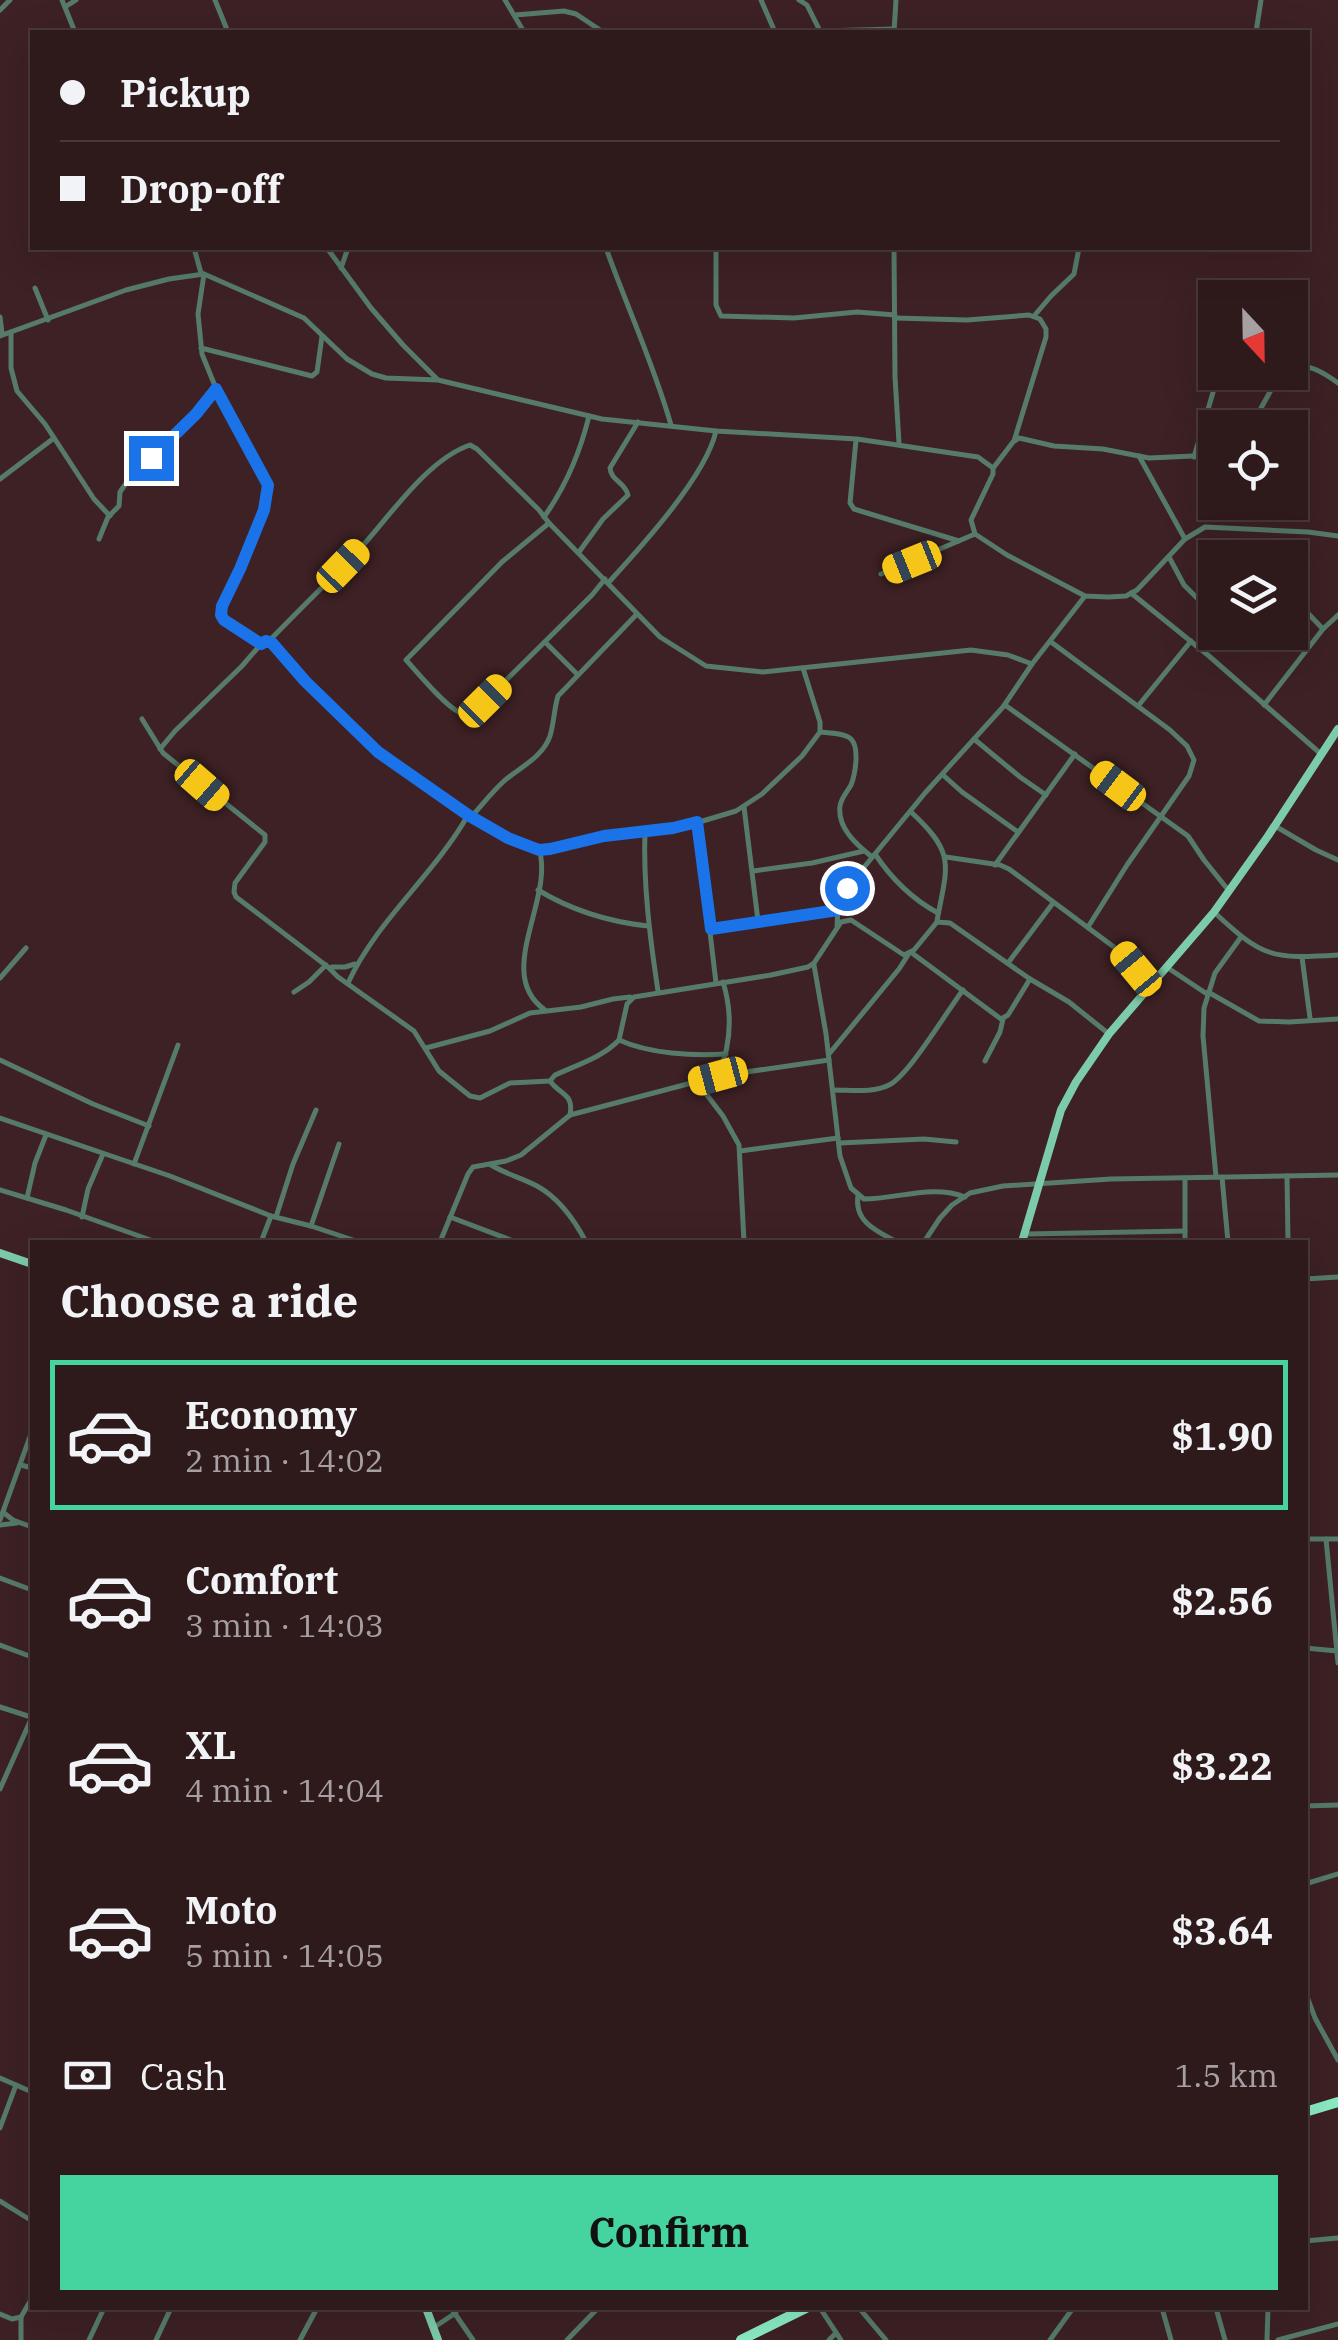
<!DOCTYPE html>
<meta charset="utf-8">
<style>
:root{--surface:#2e191b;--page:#362224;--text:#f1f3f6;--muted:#a7a0a3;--line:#49383a;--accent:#45d49f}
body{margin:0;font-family:"IBM Plex Serif",serif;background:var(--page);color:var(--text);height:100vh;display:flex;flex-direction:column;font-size:38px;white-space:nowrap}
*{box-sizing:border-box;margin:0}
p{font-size:32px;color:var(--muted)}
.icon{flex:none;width:55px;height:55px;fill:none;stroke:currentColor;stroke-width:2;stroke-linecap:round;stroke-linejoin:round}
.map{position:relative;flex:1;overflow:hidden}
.sheet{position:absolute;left:30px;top:1240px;width:1278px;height:1070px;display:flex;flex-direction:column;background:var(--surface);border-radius:0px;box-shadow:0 10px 40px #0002,0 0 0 2px var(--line)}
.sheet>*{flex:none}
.hud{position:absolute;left:30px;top:30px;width:1280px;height:220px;border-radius:0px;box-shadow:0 10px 40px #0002,0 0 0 2px var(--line);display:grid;align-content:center;height:220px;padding:0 30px;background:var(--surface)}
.needle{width:65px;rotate:158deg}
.controls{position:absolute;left:1198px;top:280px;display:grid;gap:20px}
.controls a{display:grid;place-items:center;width:110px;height:110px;border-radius:0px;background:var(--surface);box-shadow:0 10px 40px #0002,0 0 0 2px var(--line);font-size:50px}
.end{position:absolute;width:45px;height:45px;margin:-22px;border:12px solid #1a73e8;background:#fff;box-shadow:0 0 0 5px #fff}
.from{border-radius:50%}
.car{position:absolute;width:30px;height:60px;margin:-30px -15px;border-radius:12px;box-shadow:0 0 8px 2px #0007;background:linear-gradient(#f5c518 24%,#345 0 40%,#f5c518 0 76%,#345 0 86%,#f5c518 0)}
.hud b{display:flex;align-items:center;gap:35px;height:95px;font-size:38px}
.hud b+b{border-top:2px solid var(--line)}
.hud i{width:25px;height:25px;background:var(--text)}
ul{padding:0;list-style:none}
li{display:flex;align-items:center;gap:30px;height:150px;margin:0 20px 15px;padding:0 10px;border:5px solid transparent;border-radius:0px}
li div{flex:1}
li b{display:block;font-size:38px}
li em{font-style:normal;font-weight:700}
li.selected{border-color:var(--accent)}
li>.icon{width:90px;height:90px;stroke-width:1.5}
h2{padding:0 30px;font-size:45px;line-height:120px}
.pay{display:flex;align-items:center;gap:25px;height:110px;padding:0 30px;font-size:38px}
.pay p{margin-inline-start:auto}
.cta{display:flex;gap:20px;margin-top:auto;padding:20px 30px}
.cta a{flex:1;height:115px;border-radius:0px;background:var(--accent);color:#111;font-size:40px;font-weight:700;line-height:115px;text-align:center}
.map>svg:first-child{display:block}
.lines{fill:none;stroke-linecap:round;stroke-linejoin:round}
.minor{stroke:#567b6a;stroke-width:5}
.major{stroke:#7ccca9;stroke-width:8}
.highway{stroke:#8aecc2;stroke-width:10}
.route{stroke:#1a73e8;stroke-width:12}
</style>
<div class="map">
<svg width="1338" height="2340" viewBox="0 0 1338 2340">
<rect width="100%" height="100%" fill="#3d2124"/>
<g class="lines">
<g class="minor">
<polyline points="62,0 75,32"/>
<polyline points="215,0 228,32"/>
<polyline points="505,0 524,32"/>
<polyline points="761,0 775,32"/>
<polyline points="799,0 807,5 820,31 894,29"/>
<polyline points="65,7 76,0"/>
<polyline points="0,10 10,0"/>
<polyline points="515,15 564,11 576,14 603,32"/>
<polyline points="894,32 896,0"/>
<polyline points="1256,32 1261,0"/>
<polyline points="194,248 201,273"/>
<polyline points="327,248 371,308 403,345 437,379"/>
<path d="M606 248C627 307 654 365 671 425"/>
<polyline points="716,248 716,305 721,316 794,318 857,312 895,315"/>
<polyline points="894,248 895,377 899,443"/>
<polyline points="341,268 348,248"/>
<polyline points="204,274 198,314 202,354 217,391 269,485 264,510 240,569 222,606 221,615 224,620 260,643"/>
<polyline points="35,288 48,320"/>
<polyline points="1034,316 1051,296 1074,274 1079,248"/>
<polyline points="0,317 2,333"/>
<polyline points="895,318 967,320 1029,315 1040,319 1046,329 1046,337 1014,441"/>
<polyline points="11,332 11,368 17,391 45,424 94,499 110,516"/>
<polyline points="0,336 126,290 169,279 204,274 304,318 347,359 372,374 386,378 438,380 602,419 716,431 857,439 978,457 993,468 993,474 971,520 975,534 1007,555 1085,596 1108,597 1126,596 1137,590 1185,539 1205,527 1308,532 1338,536"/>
<polyline points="201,348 312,376 317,372 322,336"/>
<path d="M1290 365C1309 364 1323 372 1338 383"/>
<polyline points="1250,428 1281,372"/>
<polyline points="856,440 850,503 854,509 959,541"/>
<polyline points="1139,456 1185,539"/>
<polyline points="1194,457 1219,372"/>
<polyline points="994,467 1013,442 1019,438 1054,446 1103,449 1149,458 1215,455"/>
<polyline points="0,479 54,438"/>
<path d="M544 517C566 486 580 453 589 416"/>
<path d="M549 523 502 562 406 660C418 673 445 706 459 712 467 716 468 714 475 711L592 595 605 579"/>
<polyline points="99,539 108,517 119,506 120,492 129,479 179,431 216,389"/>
<path d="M579 552 603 519 628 495C625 482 611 481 610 468L638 422"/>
<polyline points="1169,557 1184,585 1200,601 1211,616 1211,622 1197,646"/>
<polyline points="881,574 975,534"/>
<path d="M609 582C641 547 706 476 716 431"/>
<polyline points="1290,584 1299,604 1323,629"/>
<polyline points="1131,593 1209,656 1321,754"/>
<path d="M269 641C298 611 328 582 357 552 388 519 426 460 470 445L477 449 539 510 549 523 660 637 706 666 763 672 971 650 1008 655 1032 664"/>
<polyline points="545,642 578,675"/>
<polyline points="1051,642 1170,730 1187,746 1194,760 1189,776 1127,865 1088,927"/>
<polyline points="1005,705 1188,836 1204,860 1229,891"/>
<polyline points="1264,705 1323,629 1338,615"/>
<polyline points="1138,706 1191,641"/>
<polyline points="142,719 163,753 265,835 265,842 235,883 234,892 236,897 328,967 338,977 414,1031 439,1071 470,1096 480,1098 510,1083 550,1081"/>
<path d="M820 732C829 733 845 733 851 739 860 748 855 775 851 785 847 792 841 798 840 806 837 828 857 845 872 857"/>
<polyline points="974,739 1020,777 1046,795"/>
<polyline points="160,749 175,731 242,666 261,644 269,641 335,712 378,752 468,815 508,838 539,849 550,849 626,832 686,826 736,811 762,794 802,756 820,732 820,722 803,668"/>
<polyline points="943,775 962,792 1018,832"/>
<polyline points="744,807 758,921"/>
<path d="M911 812C957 854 947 866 937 921"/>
<path d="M471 817C482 805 492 792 504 781 519 768 543 757 550 736 554 723 554 709 558 696L637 614"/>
<polyline points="697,822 716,983"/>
<polyline points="1275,826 1316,850 1338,860"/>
<path d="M645 831C643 884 650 938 658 991"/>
<path d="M539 849C555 899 493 974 545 1010"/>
<path d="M875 854C891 878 912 899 938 913"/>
<polyline points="946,857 1000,865 1009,869 1122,953 1151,986"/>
<polyline points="995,865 1075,754"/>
<polyline points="753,871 812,863 864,851"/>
<path d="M538 890C571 910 610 922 648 926"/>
<path d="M1214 912C1263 958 1272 959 1338 955"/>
<polyline points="837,926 838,907 847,888 925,793 1003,707 1032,664 1085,596"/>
<polyline points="711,929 836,910"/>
<polyline points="912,953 1001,1019 1008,1015 1030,979"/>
<polyline points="1302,957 1310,1018"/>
<polyline points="1008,963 1053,903"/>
<path d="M814 965 826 1034 840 1156 851 1188 864 1199C897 1199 933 1184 965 1197"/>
<polyline points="332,967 345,967 355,964"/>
<polyline points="1168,968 1207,994"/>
<polyline points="0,978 26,948"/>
<path d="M348 983C377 920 434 875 468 815"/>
<polyline points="294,992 309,982 326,965"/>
<polyline points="1208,992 1259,1021 1289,1022 1338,1019"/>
<path d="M619 1040C650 1054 693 1056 726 1054"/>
<polyline points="426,1048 490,1031 530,1013 581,1007 613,999 630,997"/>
<polyline points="829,1054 899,969 908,955"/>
<polyline points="0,1060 93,1104 149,1126"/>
<polyline points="985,1061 1000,1032 1003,1019"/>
<path d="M718 1076C731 1045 733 1014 723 982"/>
<polyline points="697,1082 723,1116 739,1145 744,1242"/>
<path d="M834 1090C851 1090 874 1093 889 1085 909 1075 947 1011 963 990"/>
<polyline points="570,1115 718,1076 829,1060"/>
<polyline points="0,1118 170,1176 271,1216 311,1226 359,1242"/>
<polyline points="840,1143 924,1139 956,1142"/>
<polyline points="740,1151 838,1138"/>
<polyline points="134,1164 178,1045"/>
<path d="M491 1165C506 1174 522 1178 537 1186 559 1198 575 1221 586 1242"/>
<polyline points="1287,1176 1288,1242"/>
<polyline points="1216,1177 1203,1036 1204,1008 1215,973 1241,937"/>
<polyline points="1222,1177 1228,1242"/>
<polyline points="0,1190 66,1210 156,1242"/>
<path d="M858 1196C854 1222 877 1231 897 1242"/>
<polyline points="27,1198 35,1163 46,1135"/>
<polyline points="82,1217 88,1189 103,1154"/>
<polyline points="276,1217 293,1164 316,1110"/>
<polyline points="450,1217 516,1242"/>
<polyline points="311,1226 339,1144"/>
<polyline points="1026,1234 1185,1231"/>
<polyline points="261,1242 271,1216"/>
<path d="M440 1242 468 1174 473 1167 506 1161 521 1155 570 1115C574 1093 561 1096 550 1081L555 1075C577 1065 603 1057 619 1040L627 1004 634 997 771 975 808 967 814 963 841 922 851 920 904 955 914 950 937 922 950 923 1030 979 1069 1002 1109 1034"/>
<polyline points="924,1242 940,1218 952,1205 970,1193 1003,1186 1111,1179 1338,1175"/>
<polyline points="1185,1242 1185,1178"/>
<polyline points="1305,1279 1338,1277"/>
<polyline points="21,1465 32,1468"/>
<polyline points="4,1513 13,1520 32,1527"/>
<polyline points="0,1520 32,1431"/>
<polyline points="0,1525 17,1523"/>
<polyline points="1305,1539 1338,1539"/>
<polyline points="1326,1539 1338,1663"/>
<polyline points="0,1578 32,1590"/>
<polyline points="0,1645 32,1657"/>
<polyline points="1305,1648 1337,1651"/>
<polyline points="0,1707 31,1717"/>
<polyline points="0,1789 32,1717"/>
<polyline points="1305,1806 1338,1805"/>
<polyline points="1305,1884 1338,1874"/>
<polyline points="1305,1991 1315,2018 1338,2060"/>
<polyline points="0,2078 32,2092"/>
<polyline points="0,2128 16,2085"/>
<polyline points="0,2201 32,2221"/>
<polyline points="1305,2241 1338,2238"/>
<polyline points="451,2308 473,2340"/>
<polyline points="820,2308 841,2340"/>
<polyline points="859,2308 886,2340"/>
<polyline points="1162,2308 1171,2340"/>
<polyline points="1216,2308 1225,2340"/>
<polyline points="0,2314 12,2319 21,2317 32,2298"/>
<polyline points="21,2317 21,2340"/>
<polyline points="433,2328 454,2314 459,2308"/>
<polyline points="89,2340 104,2308"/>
<polyline points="156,2340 171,2308"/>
<polyline points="300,2340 317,2308"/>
<polyline points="567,2340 598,2308"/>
<polyline points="829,2340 836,2333"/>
<polyline points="1050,2340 1073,2308"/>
<polyline points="1267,2340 1268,2308"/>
<polyline points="1278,2340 1338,2324"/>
</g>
<g class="major">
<polyline points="1022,1242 1061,1110 1076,1082 1109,1034 1214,912 1268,836 1338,729"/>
<polyline points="0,1253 32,1264"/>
<polyline points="426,2308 438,2340"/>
</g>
<g class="highway">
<polyline points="1305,2112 1338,2102"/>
<polyline points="741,2340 806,2308"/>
</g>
</g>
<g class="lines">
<polyline class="route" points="151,458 196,414 216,389 268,485 264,510 240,569 222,606 221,615 224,620 261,644 266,641 272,643 305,681 378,752 468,815 508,838 539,850 550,849 604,836 673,828 697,822 711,929 838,910 847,888"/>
</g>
</svg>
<div class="controls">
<a><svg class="needle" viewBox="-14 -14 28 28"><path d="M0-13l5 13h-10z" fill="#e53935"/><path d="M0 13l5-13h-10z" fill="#a7a0a3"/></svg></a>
<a><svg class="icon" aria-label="locate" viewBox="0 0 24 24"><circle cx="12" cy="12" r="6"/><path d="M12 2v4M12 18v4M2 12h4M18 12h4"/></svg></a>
<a><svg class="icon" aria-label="layers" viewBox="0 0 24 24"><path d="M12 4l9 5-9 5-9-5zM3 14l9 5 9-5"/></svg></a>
</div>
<i class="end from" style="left:847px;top:888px"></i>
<i class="end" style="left:151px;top:458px"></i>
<i class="car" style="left:912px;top:562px;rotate:248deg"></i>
<i class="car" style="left:343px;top:566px;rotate:44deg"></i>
<i class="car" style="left:485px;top:701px;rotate:45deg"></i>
<i class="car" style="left:202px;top:785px;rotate:131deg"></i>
<i class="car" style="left:1118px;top:786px;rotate:307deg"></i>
<i class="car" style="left:1136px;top:969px;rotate:320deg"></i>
<i class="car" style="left:718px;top:1076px;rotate:255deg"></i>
<div class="hud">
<b><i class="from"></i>Pickup</b>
<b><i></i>Drop-off</b>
</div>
<section class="sheet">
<h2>Choose a ride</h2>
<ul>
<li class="selected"><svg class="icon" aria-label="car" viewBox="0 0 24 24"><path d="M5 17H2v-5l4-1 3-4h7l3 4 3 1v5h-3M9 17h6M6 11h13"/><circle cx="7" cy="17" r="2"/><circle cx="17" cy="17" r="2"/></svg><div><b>Economy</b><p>2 min · 14:02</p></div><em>$1.90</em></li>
<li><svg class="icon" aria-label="car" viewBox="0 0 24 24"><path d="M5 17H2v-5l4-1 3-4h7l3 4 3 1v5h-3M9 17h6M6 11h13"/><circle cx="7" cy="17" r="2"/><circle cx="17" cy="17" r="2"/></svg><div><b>Comfort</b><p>3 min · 14:03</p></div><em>$2.56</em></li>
<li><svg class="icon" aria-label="car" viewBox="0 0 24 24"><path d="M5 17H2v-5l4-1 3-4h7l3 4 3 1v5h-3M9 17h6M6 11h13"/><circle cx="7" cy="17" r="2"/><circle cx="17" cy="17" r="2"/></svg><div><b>XL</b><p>4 min · 14:04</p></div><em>$3.22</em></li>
<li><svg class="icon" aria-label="car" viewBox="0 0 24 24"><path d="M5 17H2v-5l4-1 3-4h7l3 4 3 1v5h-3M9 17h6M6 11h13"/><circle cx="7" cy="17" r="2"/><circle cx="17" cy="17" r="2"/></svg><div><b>Moto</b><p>5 min · 14:05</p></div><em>$3.64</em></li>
</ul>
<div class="pay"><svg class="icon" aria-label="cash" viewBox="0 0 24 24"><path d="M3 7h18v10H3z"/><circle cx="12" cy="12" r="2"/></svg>Cash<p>1.5 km</p></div>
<div class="cta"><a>Confirm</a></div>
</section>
</div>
